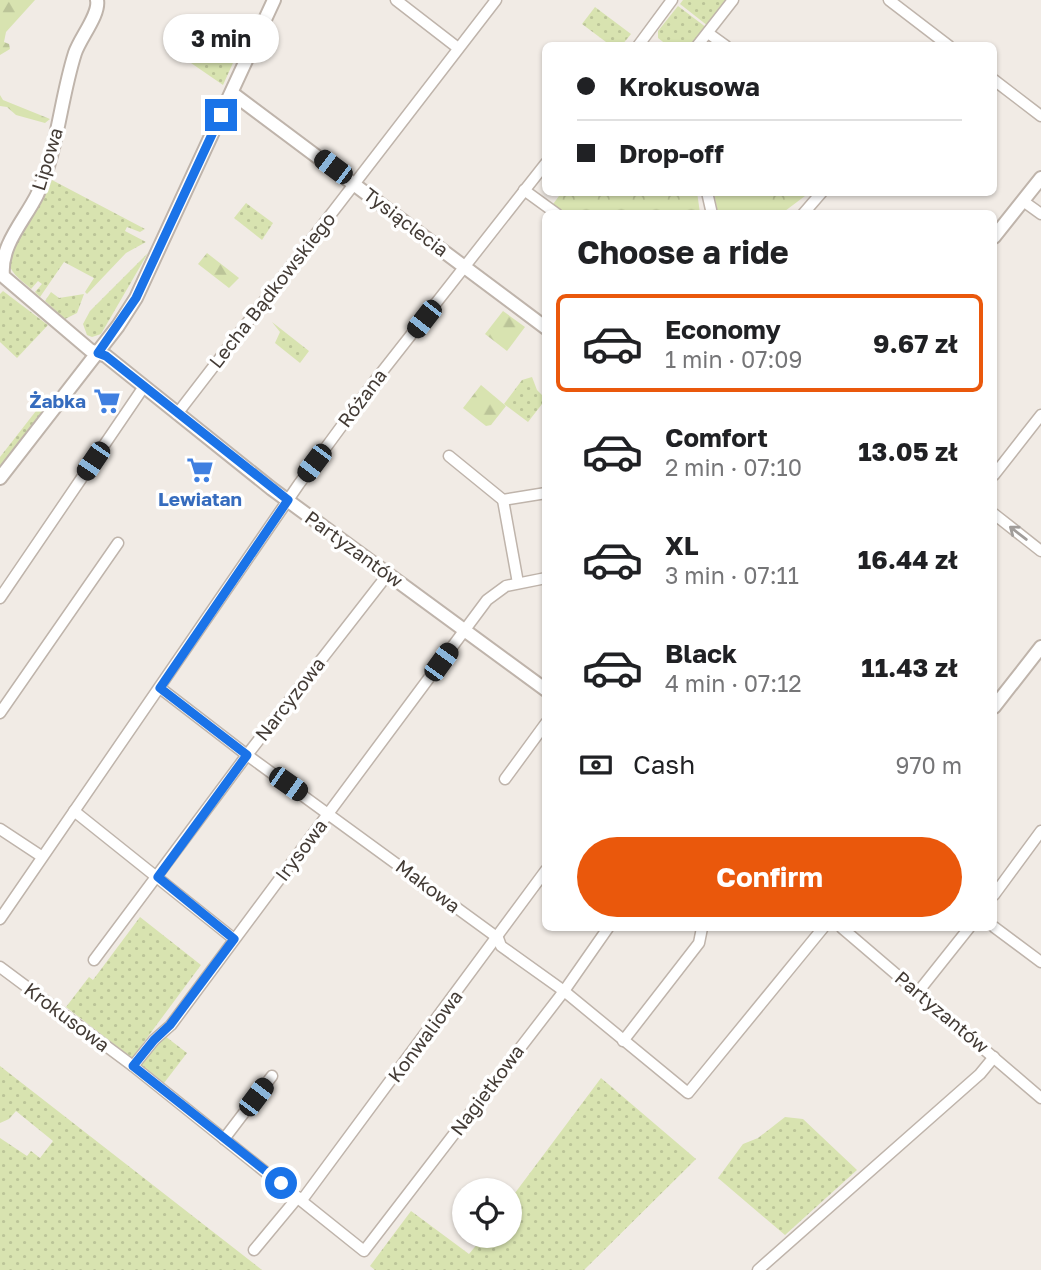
<!DOCTYPE html>
<meta charset="utf-8">
<style>
:root{--surface:#fff;--page:#f2f2f2;--text:#202124;--muted:#757577;--line:#e0e0e0;--accent:#ea580c}
body{margin:0;font-family:"Golos Text",sans-serif;background:var(--page);color:var(--text);height:100vh;display:flex;flex-direction:column;font-size:26px;white-space:nowrap}
*{box-sizing:border-box;margin:0}
p{font-size:23px;color:var(--muted)}
.icon{flex:none;width:38px;height:38px;fill:none;stroke:currentColor;stroke-width:2;stroke-linecap:round;stroke-linejoin:round}
.map{position:relative;flex:1;overflow:hidden}
.drawer{position:absolute;left:542px;top:210px;width:455px;height:721px;display:flex;flex-direction:column;background:var(--surface);border-radius:10px;box-shadow:0 2px 5px #0004}
.drawer>*{flex:none}
.hud{position:absolute;left:542px;top:42px;width:455px;height:154px;border-radius:10px;box-shadow:0 2px 5px #0004;display:grid;align-content:center;height:154px;padding:0 35px;background:var(--surface)}
.tools{position:absolute;left:452px;top:1178px;display:grid;gap:14px}
.tools a{display:grid;place-items:center;width:70px;height:70px;border-radius:50%;background:var(--surface);box-shadow:0 2px 5px #0004;font-size:35px}
.end{position:absolute;width:32px;height:32px;margin:-16px;border:9px solid #1a73e8;background:#fff;box-shadow:0 0 0 4px #fff}
.from{border-radius:50%}
.bubble{position:absolute;height:49px;border-radius:24px;background:var(--surface);box-shadow:0 2px 5px #0004;font-size:23px;font-weight:700;line-height:49px;text-align:center}
.car{position:absolute;width:21px;height:42px;margin:-21px -10px;border-radius:9px;box-shadow:0 0 5px 2px #0007;background:linear-gradient(#222 24%,#8ab4d8 0 40%,#222 0 76%,#8ab4d8 0 86%,#222 0)}
.hud b{display:flex;align-items:center;gap:24px;height:66px;font-size:26px}
.hud b+b{border-top:2px solid var(--line)}
.hud i{width:18px;height:18px;background:var(--text)}
ul{padding:0;list-style:none}
li{display:flex;align-items:center;gap:21px;height:98px;margin:0 14px 10px;padding:0 21px;border:4px solid transparent;border-radius:10px}
li div{flex:1}
li b{display:block;font-size:26px}
li em{font-style:normal;font-weight:700}
li.current{border-color:var(--accent)}
li>.icon{width:63px;height:63px;stroke-width:1.5}
h2{padding:0 35px;font-size:32px;line-height:84px}
.pay{display:flex;align-items:center;gap:18px;height:77px;padding:0 35px;font-size:26px}
.pay p{margin-inline-start:auto}
.button{display:flex;gap:14px;margin-top:auto;padding:14px 35px}
.button a{flex:1;height:80px;border-radius:42px;background:var(--accent);color:#fff;font-size:28px;font-weight:700;line-height:80px;text-align:center}
.map>svg:first-child{display:block}
.grass{fill:url(#grass-dots)}
.forest{fill:url(#forest-firs)}
.park{fill:url(#park-crowns)}
.pitch{fill:#d8e3b0}
.lines{fill:none;stroke-linecap:round;stroke-linejoin:round}
.minor-casing{stroke:#bfb4ab;stroke-width:13}
.tertiary-casing{stroke:#bfb4ab;stroke-width:16}
.minor{stroke:#fff;stroke-width:10}
.tertiary{stroke:#fff;stroke-width:12}
.oneway{stroke:#a19d9a}
.route{stroke:#1a73e8;stroke-width:9}
.labels{text-anchor:middle;stroke-width:7;stroke-linejoin:round;paint-order:stroke}
.street-label{font-size:19px;fill:#433b35;stroke:#fff}
.shop-label{font-size:19px;font-weight:bold;fill:#366cbe;stroke:#fff;text-anchor:end}
</style>
<div class="map">
<svg width="1041" height="1270" viewBox="0 0 1041 1270">
<defs>
<pattern id="grass-dots" width="8" height="8" patternUnits="userSpaceOnUse" patternTransform="scale(1.75)"><rect width="8" height="8" fill="#d8e3b0"/><path d="M2 2h.1M6 6h.1" fill="none" stroke="#bbc498" stroke-width="1.8" stroke-linecap="round"/></pattern>
<pattern id="forest-firs" width="22" height="20" patternUnits="userSpaceOnUse" patternTransform="scale(1.75)"><rect width="22" height="20" fill="#d8e3b0"/><path d="M5 1l3.5 6h-7zM16 11l3.5 6h-7z" fill="#bbc498"/></pattern>
<pattern id="park-crowns" width="20" height="18" patternUnits="userSpaceOnUse" patternTransform="scale(1.75)"><rect width="20" height="18" fill="#d8e3b0"/><path d="M2 6a3 3 0 1 1 6 0M12 15a3 3 0 1 1 6 0" fill="none" stroke="#bbc498"/></pattern>
</defs>
<rect width="100%" height="100%" fill="#f1ebe5"/>
<g class="grass">
<polygon points="683,0 728,0 708,26 680,4"/>
<polygon points="678,6 707,28 692,45 667,45 658,38 658,31"/>
<polygon points="595,7 631,34 622,45 610,45 582,24"/>
<polygon points="192,27 234,57 237,54 223,85 175,52"/>
<path d="M52 180 145 229 140 232 127 227 125 231 146 242 126 253 87 294 85 292 94 278 64 262 40 297 35 292 42 284 38 281 31 289C24 282 12 275 9 264 7 254 45 196 52 180Z"/>
<polygon points="246,203 273,223 262,240 234,218"/>
<polygon points="148,253 101,334 92,337 87,335 83,324 90,311"/>
<polygon points="3,291 48,325 17,358 0,342 0,294"/>
<polygon points="51,292 59,298 84,294 77,313 65,319 45,301"/>
<polygon points="272,322 309,351 300,363 275,343 280,332"/>
<polygon points="532,377 537,390 546,399 528,422 504,404 522,380"/>
<polygon points="43,402 47,405 0,466 0,457"/>
<polygon points="140,917 201,965 132,1058 66,1007 89,977 93,980"/>
<polygon points="165,1036 187,1053 164,1083 141,1065"/>
<polygon points="0,1066 262,1270 0,1270 0,1138 27,1156 31,1151 40,1158 53,1141 16,1111 9,1119 0,1123"/>
<polygon points="601,1078 696,1159 584,1270 375,1270 370,1266 411,1211 469,1254 484,1236 509,1236 509,1201"/>
<polygon points="785,1117 803,1119 857,1170 785,1235 718,1178 743,1144 758,1138"/>
</g>
<g class="forest">
<polygon points="0,0 35,0 6,32 4,42 9,44 10,49 0,55"/>
<polygon points="0,95 3,100 50,119 45,123 16,115 7,107 0,106"/>
<polygon points="207,253 239,278 229,288 198,264"/>
<polygon points="503,311 525,327 507,351 485,334"/>
<polygon points="481,385 506,406 491,425 486,426 463,408"/>
</g>
<g class="park">
<polygon points="697,192 700,213 562,214 551,207 559,196 555,193"/>
<polygon points="714,193 809,193 781,214 718,213"/>
</g>
<polygon class="pitch" points="717,193 765,193 768,212 721,213"/>
<g class="lines">
<defs>
<g id="minor">
<polyline points="396,0 458,48"/>
<polyline points="889,0 949,46"/>
<polyline points="708,33 726,46"/>
<polyline points="638,46 672,0"/>
<polyline points="697,46 733,0"/>
<polyline points="994,80 1041,116"/>
<polyline points="524,190 557,214"/>
<polyline points="707,192 712,214"/>
<polyline points="1023,201 1041,214"/>
<polyline points="803,214 822,192"/>
<polyline points="177,414 496,0"/>
<polyline points="449,456 503,500 546,493"/>
<polyline points="994,475 1041,415"/>
<polyline points="503,500 518,583"/>
<polyline points="994,514 1041,551"/>
<polyline points="0,598 143,388"/>
<polyline points="160,688 247,755 498,938 501,946 564,991 688,1093 823,928"/>
<polyline points="0,713 118,543"/>
<polyline points="505,779 546,723"/>
<polyline points="74,811 234,939"/>
<polyline points="0,829 41,856"/>
<polyline points="994,895 1041,831"/>
<polyline points="0,919 299,484 374,382 546,163"/>
<polyline points="994,927 1041,962"/>
<polyline points="842,928 1041,1098"/>
<polyline points="94,960 247,755 388,574"/>
<polyline points="0,967 133,1066 364,1251 564,991 608,928"/>
<polyline points="918,992 969,928"/>
<polyline points="623,1041 699,943 702,928"/>
<polyline points="133,1066 154,1040 171,1025 487,600 506,586 546,578"/>
<polyline points="224,1139 272,1076"/>
<polyline points="302,1200 546,870"/>
<polyline points="254,1250 298,1197"/>
<polyline points="758,1270 980,1074 994,1057"/>
</g>
<g id="tertiary">
<path d="M97 0C100 14 80 38 75 53 60 100 58 150 37 195 24 221 0 245 3 276L90 350 106 356 272 489 546 690"/>
<polyline points="232,93 546,328"/>
<polyline points="994,237 1041,178"/>
<polyline points="0,478 118,326 136,298 274,0"/>
<polyline points="994,707 1041,647"/>
</g>
</defs>
<use href="#minor" class="minor-casing"/>
<use href="#tertiary" class="tertiary-casing"/>
<use href="#minor" class="minor"/>
<use href="#tertiary" class="tertiary"/>
</g>
<defs><path id="oneway-shaft" d="M-6 0H5M1.5-3L5.5 0L1.5 3" fill="none" stroke-width="1.6" stroke-linecap="round" stroke-linejoin="round" transform="scale(1.75)"/></defs>
<use class="oneway" href="#oneway-shaft" transform="translate(1018 533) rotate(-142)"/>
<g class="lines">
<polyline class="route" points="221,115 136,298 98,353 106,356 288,500 160,688 247,755 158,877 234,939 170,1025 154,1040 133,1066 281,1183"/>
</g>
<defs>
<symbol id="supermarket-bare" viewBox="-9 -9 18 18"><path d="M-6-5.5h2.5l.6 2H6L4.5 2H-2.5L-4.4-4H-6ZM-1.5 3.2a1.3 1.3 0 1 0 .1 0ZM3 3.2a1.3 1.3 0 1 0 .1 0Z" fill="#3f7fe0" stroke="#fff" stroke-width="2.5" paint-order="stroke"/></symbol>
</defs>
<g fill-rule="evenodd">
<use href="#supermarket-bare" x="88" y="382" width="38" height="38"/>
<use href="#supermarket-bare" x="181" y="451" width="38" height="38"/>
</g>
<g class="labels">
<g class="street-label">
<text transform="translate(47 159) rotate(-73)" y="7">Lipowa</text>
<text transform="translate(406 222) rotate(37)" y="7">Tysiąclecia</text>
<text transform="translate(272 290) rotate(-52)" y="7">Lecha Bądkowskiego</text>
<text transform="translate(362 398) rotate(-53)" y="7">Różana</text>
<text transform="translate(354 549) rotate(36)" y="7">Partyzantów</text>
<text transform="translate(290 699) rotate(-52)" y="7">Narcyzowa</text>
<text transform="translate(301 850) rotate(-53)" y="7">Irysowa</text>
<text transform="translate(428 886) rotate(37)" y="7">Makowa</text>
<text transform="translate(942 1012) rotate(40)" y="7">Partyzantów</text>
<text transform="translate(67 1017) rotate(37)" y="7">Krokusowa</text>
<text transform="translate(425 1036) rotate(-53)" y="7">Konwaliowa</text>
<text transform="translate(487 1090) rotate(-53)" y="7">Nagietkowa</text>
</g>
<g class="shop-label">
<text x="86" y="408">Żabka</text>
<text x="200" y="506" text-anchor="middle">Lewiatan</text>
</g>
</g>
</svg>
<div class="tools">
<a><svg class="icon" aria-label="locate" viewBox="0 0 24 24"><circle cx="12" cy="12" r="6"/><path d="M12 2v4M12 18v4M2 12h4M18 12h4"/></svg></a>
</div>
<i class="end from" style="left:281px;top:1183px"></i>
<i class="end" style="left:221px;top:115px"></i>
<div class="bubble" style="left:163px;top:14px;width:116px">3 min</div>
<i class="car" style="left:333px;top:167px;rotate:307deg"></i>
<i class="car" style="left:424px;top:319px;rotate:218deg"></i>
<i class="car" style="left:93px;top:461px;rotate:214deg"></i>
<i class="car" style="left:314px;top:463px;rotate:217deg"></i>
<i class="car" style="left:441px;top:662px;rotate:36deg"></i>
<i class="car" style="left:288px;top:784px;rotate:125deg"></i>
<i class="car" style="left:256px;top:1097px;rotate:37deg"></i>
<div class="hud">
<b><i class="from"></i>Krokusowa</b>
<b><i></i>Drop-off</b>
</div>
<section class="drawer">
<h2>Choose a ride</h2>
<ul>
<li class="current"><svg class="icon" aria-label="car" viewBox="0 0 24 24"><path d="M5 17H2v-5l4-1 3-4h7l3 4 3 1v5h-3M9 17h6M6 11h13"/><circle cx="7" cy="17" r="2"/><circle cx="17" cy="17" r="2"/></svg><div><b>Economy</b><p>1 min · 07:09</p></div><em>9.67 zł</em></li>
<li><svg class="icon" aria-label="car" viewBox="0 0 24 24"><path d="M5 17H2v-5l4-1 3-4h7l3 4 3 1v5h-3M9 17h6M6 11h13"/><circle cx="7" cy="17" r="2"/><circle cx="17" cy="17" r="2"/></svg><div><b>Comfort</b><p>2 min · 07:10</p></div><em>13.05 zł</em></li>
<li><svg class="icon" aria-label="car" viewBox="0 0 24 24"><path d="M5 17H2v-5l4-1 3-4h7l3 4 3 1v5h-3M9 17h6M6 11h13"/><circle cx="7" cy="17" r="2"/><circle cx="17" cy="17" r="2"/></svg><div><b>XL</b><p>3 min · 07:11</p></div><em>16.44 zł</em></li>
<li><svg class="icon" aria-label="car" viewBox="0 0 24 24"><path d="M5 17H2v-5l4-1 3-4h7l3 4 3 1v5h-3M9 17h6M6 11h13"/><circle cx="7" cy="17" r="2"/><circle cx="17" cy="17" r="2"/></svg><div><b>Black</b><p>4 min · 07:12</p></div><em>11.43 zł</em></li>
</ul>
<div class="pay"><svg class="icon" aria-label="cash" viewBox="0 0 24 24"><path d="M3 7h18v10H3z"/><circle cx="12" cy="12" r="2"/></svg>Cash<p>970 m</p></div>
<div class="button"><a>Confirm</a></div>
</section>
</div>
